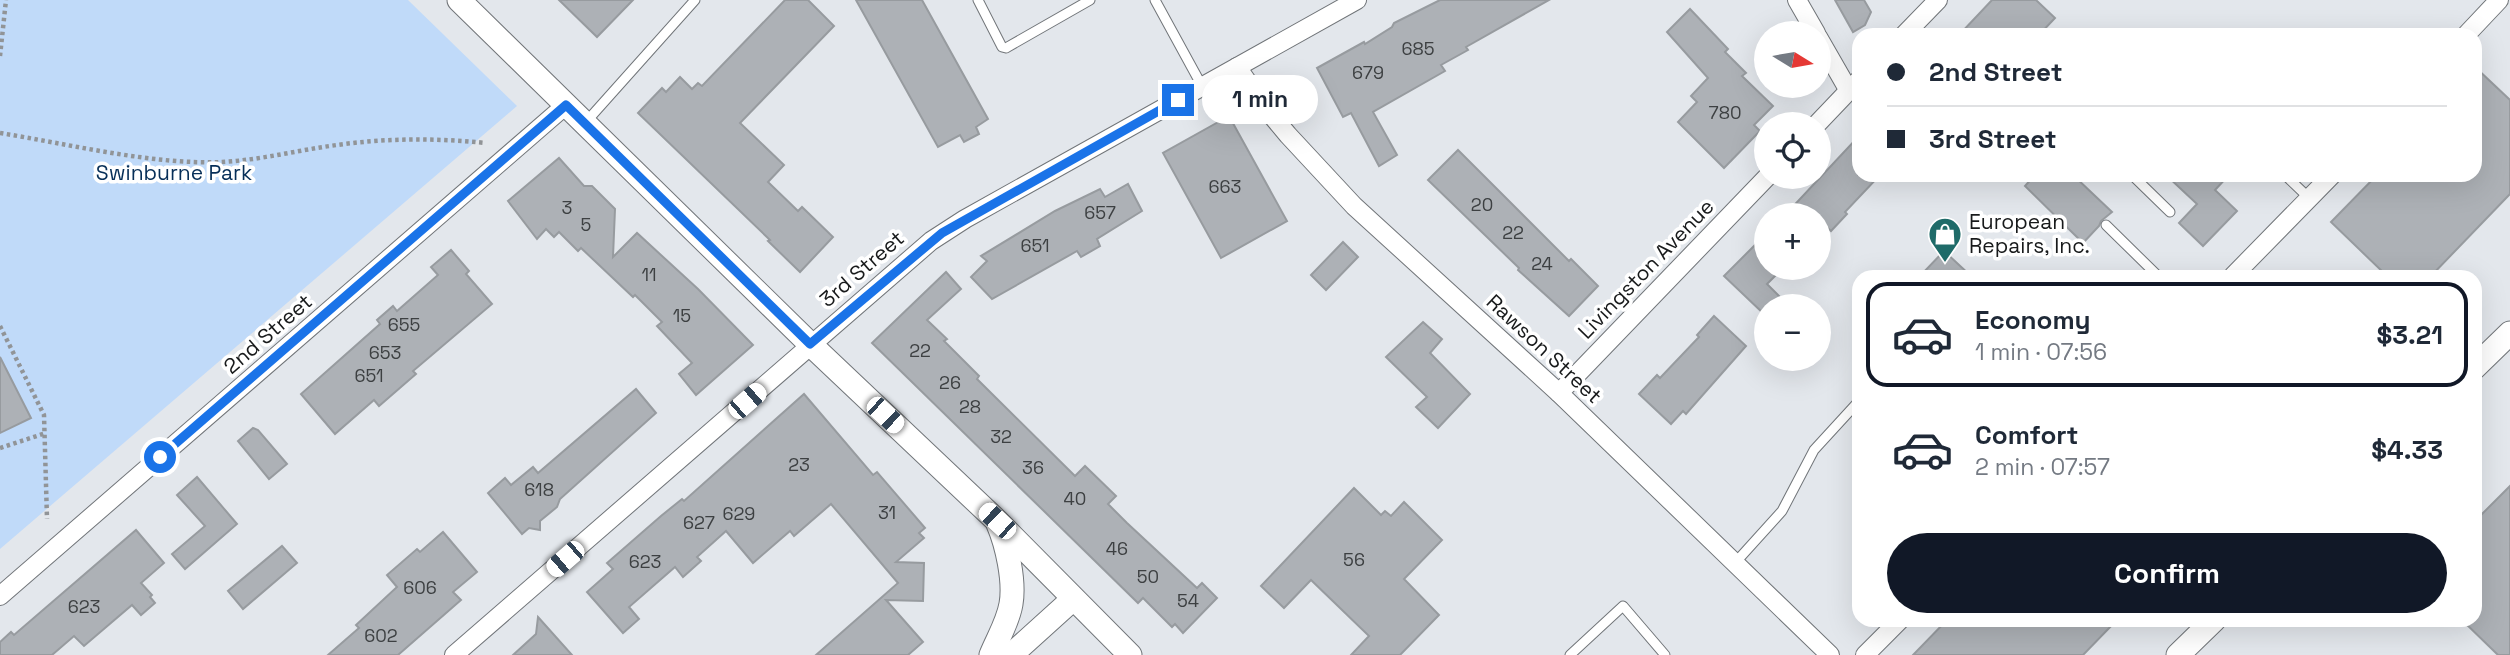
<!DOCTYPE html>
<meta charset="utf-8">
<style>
:root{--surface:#fff;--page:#f2f2f3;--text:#1f2937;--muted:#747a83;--line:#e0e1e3;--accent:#111827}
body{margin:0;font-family:"Space Grotesk",sans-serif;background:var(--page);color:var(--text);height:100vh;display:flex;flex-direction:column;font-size:26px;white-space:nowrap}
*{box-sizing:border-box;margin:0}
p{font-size:23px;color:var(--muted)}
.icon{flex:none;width:38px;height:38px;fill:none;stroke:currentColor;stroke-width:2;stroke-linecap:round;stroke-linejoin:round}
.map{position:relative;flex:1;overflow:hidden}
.drawer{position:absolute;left:1852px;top:270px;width:630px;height:357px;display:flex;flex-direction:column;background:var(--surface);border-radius:21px;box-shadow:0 7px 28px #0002}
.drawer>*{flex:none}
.hud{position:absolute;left:1852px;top:28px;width:630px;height:154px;border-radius:21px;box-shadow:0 7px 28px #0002;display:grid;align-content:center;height:154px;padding:0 35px;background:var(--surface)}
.needle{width:46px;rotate:101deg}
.controls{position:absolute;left:1754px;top:21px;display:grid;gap:14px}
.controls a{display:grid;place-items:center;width:77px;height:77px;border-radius:50%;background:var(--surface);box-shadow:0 7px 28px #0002;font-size:35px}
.end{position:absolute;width:32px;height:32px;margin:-16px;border:9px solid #1a73e8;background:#fff;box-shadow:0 0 0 4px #fff}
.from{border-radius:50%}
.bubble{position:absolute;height:49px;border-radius:24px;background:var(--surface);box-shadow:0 7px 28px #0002;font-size:23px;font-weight:800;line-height:49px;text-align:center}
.car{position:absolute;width:21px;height:42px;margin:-21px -10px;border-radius:9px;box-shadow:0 0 5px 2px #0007;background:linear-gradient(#fff 24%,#345 0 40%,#fff 0 76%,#345 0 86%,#fff 0)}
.hud b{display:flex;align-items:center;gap:24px;height:66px;font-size:26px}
.hud b+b{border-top:2px solid var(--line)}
.hud i{width:18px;height:18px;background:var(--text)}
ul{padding:12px 0 0;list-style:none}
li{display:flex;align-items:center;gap:21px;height:105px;margin:0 14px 10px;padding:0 21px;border:4px solid transparent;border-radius:21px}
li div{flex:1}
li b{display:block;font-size:26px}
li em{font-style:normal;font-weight:800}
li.selected{border-color:var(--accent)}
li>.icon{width:63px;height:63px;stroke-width:1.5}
.cta{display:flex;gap:14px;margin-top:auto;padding:14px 35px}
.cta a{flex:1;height:80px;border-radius:42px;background:var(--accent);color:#fff;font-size:28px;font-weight:800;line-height:80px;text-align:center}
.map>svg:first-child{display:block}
.green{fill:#c0daf9}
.building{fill:#adb1b6;stroke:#979b9f;stroke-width:2}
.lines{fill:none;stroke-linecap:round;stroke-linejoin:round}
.service-casing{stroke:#717579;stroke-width:11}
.minor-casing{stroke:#717579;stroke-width:20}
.tertiary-casing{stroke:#717579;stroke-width:25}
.path{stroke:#919497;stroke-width:4.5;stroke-dasharray:3.5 3.5;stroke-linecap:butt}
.service{stroke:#fff;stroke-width:9}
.minor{stroke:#fff;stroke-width:18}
.tertiary{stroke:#fff;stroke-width:23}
.route{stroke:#1a73e8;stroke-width:9}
.labels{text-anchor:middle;stroke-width:7;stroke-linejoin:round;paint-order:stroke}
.number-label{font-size:18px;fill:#3d4042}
.park-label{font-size:21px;fill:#072f58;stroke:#fff}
.poi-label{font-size:21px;fill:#181a1b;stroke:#fff;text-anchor:start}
.street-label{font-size:21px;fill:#181a1b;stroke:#fff}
</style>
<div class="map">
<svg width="2510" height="655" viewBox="0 0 2510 655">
<rect width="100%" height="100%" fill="#e3e7ec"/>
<polygon class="green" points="0,0 408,0 517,106 0,549"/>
<g class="building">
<polygon points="559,0 633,0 597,37"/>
<polygon points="785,0 808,0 834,26 740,123 784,165 768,182 798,211 802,207 833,237 800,272 768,241 770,240 638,113 662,88 666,92 680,77 692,89 698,83 702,86"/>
<polygon points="856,0 922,0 988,119 976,127 979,134 964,142 960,135 938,147"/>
<polygon points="1440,0 1549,0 1466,47 1468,50 1441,65 1445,71 1373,112 1397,155 1379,166 1351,113 1343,117 1317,68 1364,42 1365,44 1392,27 1394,23"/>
<polygon points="1835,0 1864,0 1871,12 1865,25 1853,32"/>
<polygon points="1992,0 2036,0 2055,18 2039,35 1959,35"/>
<polygon points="1690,9 1728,49 1725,52 1746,73 1742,76 1773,106 1754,125 1760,131 1724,168 1678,122 1697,102 1691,96 1708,78 1667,32"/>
<polygon points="2474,66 2510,100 2510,194 2431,276 2387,276 2331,222 2377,175 2474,175"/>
<polygon points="1229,116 1287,221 1221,258 1163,153"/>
<polygon points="1858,137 1858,175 1880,175 1845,212 1847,214 1831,231 1818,219 1818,215 1785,215"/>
<polygon points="1458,150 1569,261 1571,259 1598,286 1569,316 1518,270 1519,268 1428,180"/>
<polygon points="559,158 584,186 592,186 615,209 613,257 637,233 698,289 753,345 696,395 679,374 692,363 657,326 662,322 635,295 633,297 581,248 578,251 559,232 554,237 546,229 537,239 508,201"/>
<polygon points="2035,175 2073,175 2112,212 2101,221 2099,226 2083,243 2025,186"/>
<polygon points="2166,175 2229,175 2215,190 2237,211 2203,246 2179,223 2197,204"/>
<polygon points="1128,184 1142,211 1097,239 1100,246 1081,257 1077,251 992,299 971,277 987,261 981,256 1055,211 1100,189 1105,197"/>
<polygon points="1343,242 1358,257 1326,290 1311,275"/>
<polygon points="1757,243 1766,252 1766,268 1783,268 1767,284 1780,297 1771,306 1766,306 1764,314 1724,276"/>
<polygon points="451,250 469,271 466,274 492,304 413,371 416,374 379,406 374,400 335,434 301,394 380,324 377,320 393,306 397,311 438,275 431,267"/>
<polygon points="1944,251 1971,276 1920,276"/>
<polygon points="946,272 961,289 927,320 947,339 944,341 979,376 977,379 1075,476 1085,466 1116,496 1108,504 1127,523 1197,588 1202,583 1217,598 1183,633 1175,624 1172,627 1143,598 1138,603 872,343"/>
<polygon points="1714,316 1746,346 1686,414 1683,411 1671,424 1639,394 1657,375 1660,378 1699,337 1697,335"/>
<polygon points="1423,322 1442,339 1430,353 1470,394 1438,428 1416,407 1427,397 1386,357"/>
<polygon points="0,357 31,418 0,433"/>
<polygon points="636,389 656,413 560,499 557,507 540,521 540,530 529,528 522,534 488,493 505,478 511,485 533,467 538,473"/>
<polygon points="804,394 873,475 877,472 925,528 919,533 924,538 896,562 924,563 923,601 886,600 923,642 908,655 816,655 898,583 831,504 794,536 790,531 753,563 726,531 697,557 701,561 683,577 675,567 629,607 639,619 623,633 587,592 613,569 607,563 661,516 682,499 684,501"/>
<polygon points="253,428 258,430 287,464 269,479 238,441"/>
<polygon points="197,477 237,524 185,569 172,554 205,526 177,495"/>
<polygon points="2510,486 2510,655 2498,655 2462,620 2474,620 2474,522"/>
<polygon points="1354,488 1381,515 1385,511 1391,516 1404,502 1442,540 1404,579 1439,615 1400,655 1351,655 1369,636 1311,580 1284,608 1261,586"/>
<polygon points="136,530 164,563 141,583 152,595 150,597 155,603 141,615 132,605 84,646 74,636 52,655 0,655 0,642 11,632 14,635"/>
<polygon points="443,532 477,572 453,592 461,600 398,655 328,655 359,628 356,625 397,587 387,575 417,549 420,552"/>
<polygon points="282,546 297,563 243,609 228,591"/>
<polygon points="538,617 572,655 513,655 536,634"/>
<polygon points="1947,620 2117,620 2083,655 1913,655"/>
</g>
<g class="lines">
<defs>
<g id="service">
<polyline points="978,0 1002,47 1006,48 1090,0"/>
<polyline points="1155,0 1202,86"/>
<polyline points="586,122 695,0"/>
<polyline points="2132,175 2170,212"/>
<polyline points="2285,175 2309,198"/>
<polyline points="2106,225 2158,276"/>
<polyline points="1735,563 1782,511 1814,450 1858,402"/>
<polyline points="1570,655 1623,606 1665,655"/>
</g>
<g id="minor">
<polyline points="1797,0 1816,33"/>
<polyline points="1904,35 1938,0"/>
<polyline points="2466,35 2499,0"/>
<polyline points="1818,37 1849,91"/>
<polyline points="1237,67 1268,111 1288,135 1354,206 1559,393 1830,655"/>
<polyline points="1817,124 1858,81"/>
<polyline points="2233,276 2332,175"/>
<polyline points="1559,393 1767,177"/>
<polyline points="0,596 566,105"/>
<polyline points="454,655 931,241 965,219 1357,0"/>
<polyline points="1865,655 1900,620"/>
</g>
<g id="tertiary">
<polyline points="459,0 810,344 997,521 1130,655"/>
<polyline points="2474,368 2510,333"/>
<path d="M991 655C998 638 1008 622 1011 604 1015 581 1007 545 998 524"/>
<polyline points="1011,655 1073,599"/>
<polyline points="2178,655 2214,620"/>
</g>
</defs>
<use href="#service" class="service-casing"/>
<use href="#minor" class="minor-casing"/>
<use href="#tertiary" class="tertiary-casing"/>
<g class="path">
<polyline points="0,56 6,0"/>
<path d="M0 133C69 144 152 165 222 162 261 160 298 150 337 145 387 138 436 138 486 143"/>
<polyline points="0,326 44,415 47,519"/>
<polyline points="0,448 46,433"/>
</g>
<use href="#service" class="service"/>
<use href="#minor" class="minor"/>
<use href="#tertiary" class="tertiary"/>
</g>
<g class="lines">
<polyline class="route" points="160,457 566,105 810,344 942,233 1178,100"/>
</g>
<defs>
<symbol id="shop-pin" viewBox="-11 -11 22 30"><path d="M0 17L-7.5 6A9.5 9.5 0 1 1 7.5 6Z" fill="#1f6b69" stroke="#fff"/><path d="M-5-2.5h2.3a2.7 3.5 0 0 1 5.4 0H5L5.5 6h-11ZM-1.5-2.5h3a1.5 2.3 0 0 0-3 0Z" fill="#fff"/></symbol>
</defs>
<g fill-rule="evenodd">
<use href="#shop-pin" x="1926" y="215" width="38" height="52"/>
</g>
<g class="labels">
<g class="number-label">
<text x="1418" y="55">685</text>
<text x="1368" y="79">679</text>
<text x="1725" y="119">780</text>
<text x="1225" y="193">663</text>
<text x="1482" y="211">20</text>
<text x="567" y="214">3</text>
<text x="1100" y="219">657</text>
<text x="586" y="231">5</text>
<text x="1513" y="239">22</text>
<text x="1035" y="252">651</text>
<text x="1542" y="270">24</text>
<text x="649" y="281">11</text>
<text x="682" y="322">15</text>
<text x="404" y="331">655</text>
<text x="920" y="357">22</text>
<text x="385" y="359">653</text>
<text x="369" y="382">651</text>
<text x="950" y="389">26</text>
<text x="970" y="413">28</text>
<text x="1001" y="443">32</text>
<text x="799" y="471">23</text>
<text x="1033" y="474">36</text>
<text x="539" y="496">618</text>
<text x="1075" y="505">40</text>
<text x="887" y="519">31</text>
<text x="739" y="520">629</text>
<text x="699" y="529">627</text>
<text x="1117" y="555">46</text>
<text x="1354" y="566">56</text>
<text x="645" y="568">623</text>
<text x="1148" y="583">50</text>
<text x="420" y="594">606</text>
<text x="1188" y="607">54</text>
<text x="84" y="613">623</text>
<text x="381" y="642">602</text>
</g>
<g class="park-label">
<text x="174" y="180">Swinburne Park</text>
</g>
<g class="poi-label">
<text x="1969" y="229">European<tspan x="1969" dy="24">Repairs, Inc.</tspan></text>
</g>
<g class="street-label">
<text transform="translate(862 269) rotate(-41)" y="7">3rd Street</text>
<text transform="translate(1646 269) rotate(-46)" y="7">Livingston Avenue</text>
<text transform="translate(268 334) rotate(-41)" y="7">2nd Street</text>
<text transform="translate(1544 349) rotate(43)" y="7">Rawson Street</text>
</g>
</g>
</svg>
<div class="controls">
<a><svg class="needle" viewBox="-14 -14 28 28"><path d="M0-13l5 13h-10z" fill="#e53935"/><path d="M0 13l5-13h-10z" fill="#747a83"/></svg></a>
<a><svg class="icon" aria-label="locate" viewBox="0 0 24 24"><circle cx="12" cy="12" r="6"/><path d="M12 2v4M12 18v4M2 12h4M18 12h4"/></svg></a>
<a>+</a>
<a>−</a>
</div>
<i class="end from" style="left:160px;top:457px"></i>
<i class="end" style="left:1178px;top:100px"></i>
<div class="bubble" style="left:1202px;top:75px;width:116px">1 min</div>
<i class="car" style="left:747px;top:401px;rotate:49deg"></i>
<i class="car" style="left:885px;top:415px;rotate:133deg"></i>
<i class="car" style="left:997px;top:521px;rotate:313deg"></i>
<i class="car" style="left:565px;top:559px;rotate:229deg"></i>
<div class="hud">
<b><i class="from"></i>2nd Street</b>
<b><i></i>3rd Street</b>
</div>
<section class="drawer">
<ul>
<li class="selected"><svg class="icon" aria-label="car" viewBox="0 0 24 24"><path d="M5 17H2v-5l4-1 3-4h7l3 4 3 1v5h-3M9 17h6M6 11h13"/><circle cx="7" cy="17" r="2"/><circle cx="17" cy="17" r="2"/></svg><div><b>Economy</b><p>1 min · 07:56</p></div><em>$3.21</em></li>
<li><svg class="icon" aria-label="car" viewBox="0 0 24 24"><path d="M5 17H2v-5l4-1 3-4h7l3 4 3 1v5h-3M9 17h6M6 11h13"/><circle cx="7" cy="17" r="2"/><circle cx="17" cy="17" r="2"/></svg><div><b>Comfort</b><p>2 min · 07:57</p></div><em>$4.33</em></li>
</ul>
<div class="cta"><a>Confirm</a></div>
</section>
</div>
